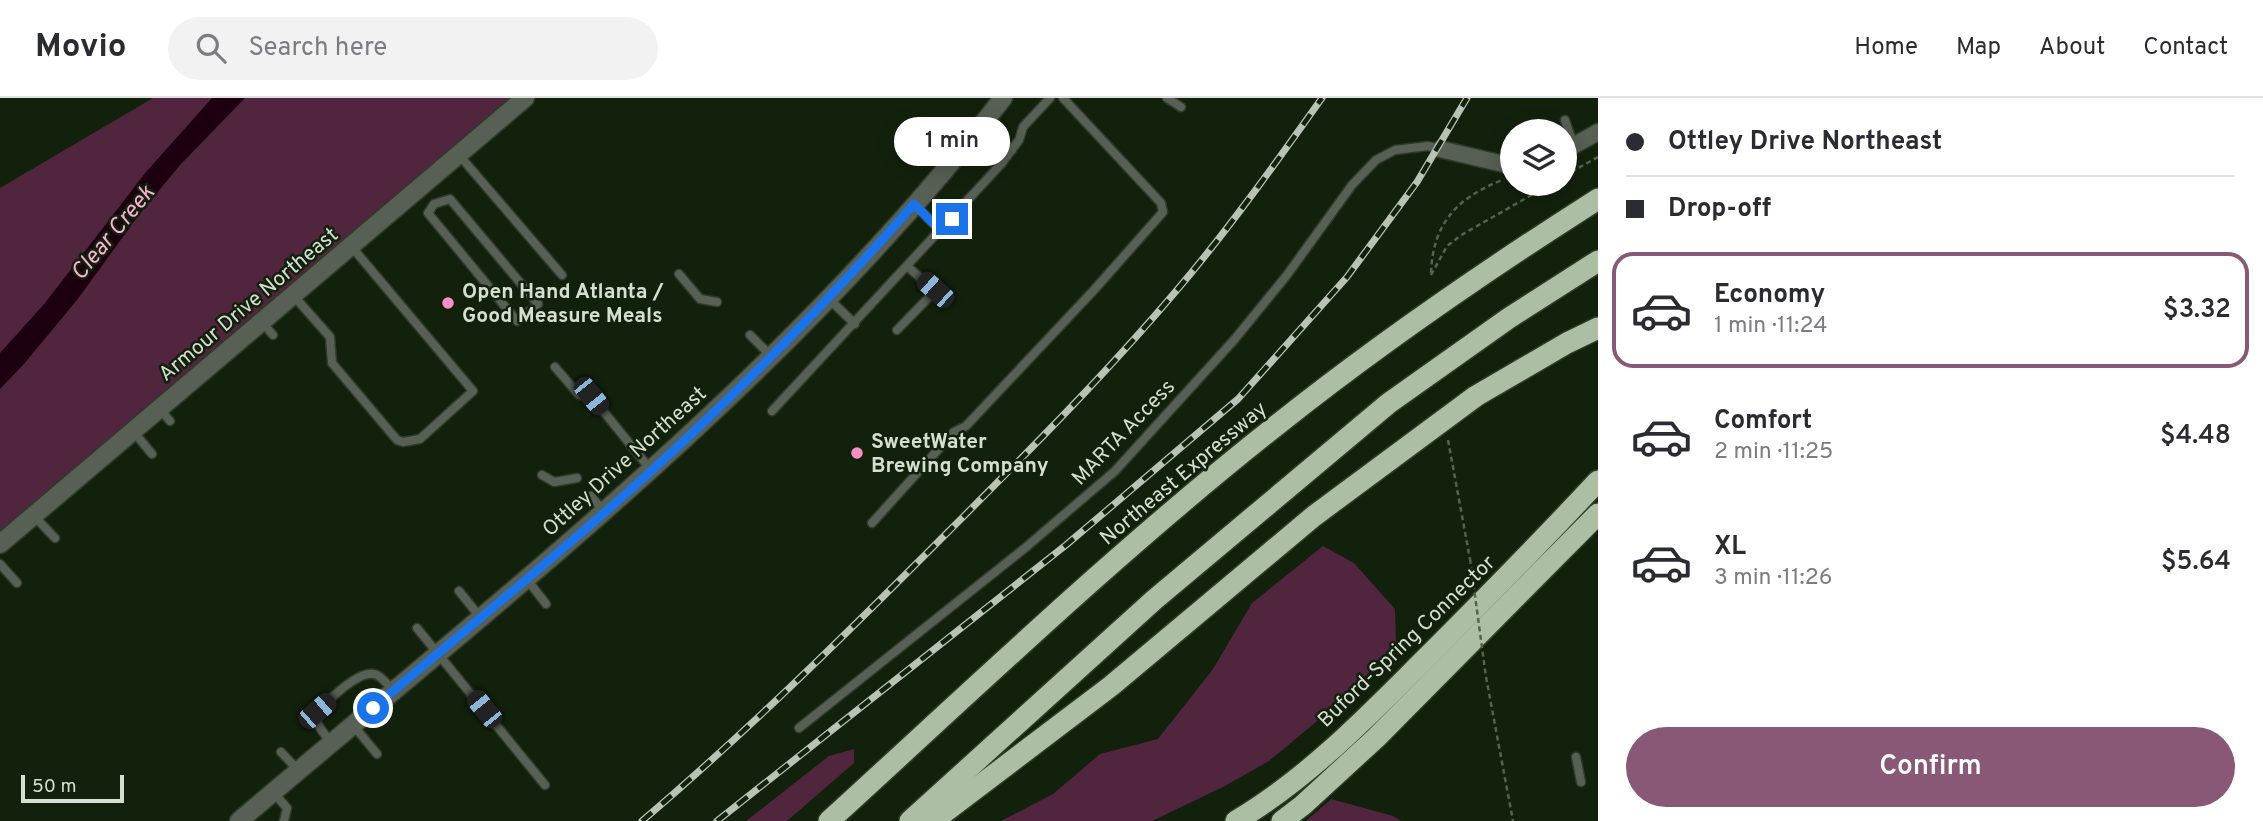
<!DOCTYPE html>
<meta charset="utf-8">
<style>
:root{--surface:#fff;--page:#f2f2f3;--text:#2b2b33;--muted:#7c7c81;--line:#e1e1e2;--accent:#885876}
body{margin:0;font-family:Overpass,sans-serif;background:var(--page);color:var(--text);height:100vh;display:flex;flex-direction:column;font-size:26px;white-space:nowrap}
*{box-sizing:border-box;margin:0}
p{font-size:23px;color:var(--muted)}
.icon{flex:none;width:38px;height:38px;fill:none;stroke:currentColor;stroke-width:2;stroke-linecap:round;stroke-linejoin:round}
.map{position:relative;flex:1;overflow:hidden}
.sheet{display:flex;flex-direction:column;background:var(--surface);width:665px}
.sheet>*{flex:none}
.top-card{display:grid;align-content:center;height:154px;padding:0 28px;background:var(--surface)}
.fabs{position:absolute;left:1500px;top:21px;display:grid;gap:14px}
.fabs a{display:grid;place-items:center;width:77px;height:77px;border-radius:50%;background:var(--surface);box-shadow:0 4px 18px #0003;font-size:35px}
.scale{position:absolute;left:21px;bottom:18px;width:103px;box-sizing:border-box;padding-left:7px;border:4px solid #d4ded1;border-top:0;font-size:19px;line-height:24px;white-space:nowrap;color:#d4ded1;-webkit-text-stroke:5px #12210c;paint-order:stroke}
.end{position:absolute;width:32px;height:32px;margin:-16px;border:9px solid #1a73e8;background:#fff;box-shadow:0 0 0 4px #fff}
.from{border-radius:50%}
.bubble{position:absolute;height:49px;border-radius:24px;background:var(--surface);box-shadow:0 4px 18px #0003;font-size:23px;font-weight:600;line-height:49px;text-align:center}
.car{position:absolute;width:21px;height:42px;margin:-21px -10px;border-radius:9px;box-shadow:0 0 5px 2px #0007;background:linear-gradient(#222 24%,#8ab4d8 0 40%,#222 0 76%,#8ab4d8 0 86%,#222 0)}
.top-card b{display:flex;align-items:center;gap:24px;height:66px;font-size:26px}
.top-card b+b{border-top:2px solid var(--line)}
.top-card i{width:18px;height:18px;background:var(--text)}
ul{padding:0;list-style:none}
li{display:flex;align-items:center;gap:21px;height:116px;margin:0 14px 10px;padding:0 14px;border:4px solid transparent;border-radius:21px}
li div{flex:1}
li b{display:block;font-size:26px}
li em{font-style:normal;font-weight:600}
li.current{border-color:var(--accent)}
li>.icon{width:63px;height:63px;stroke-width:1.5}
.cta{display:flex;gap:14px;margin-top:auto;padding:14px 28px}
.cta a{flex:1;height:80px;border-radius:42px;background:var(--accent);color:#fff;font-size:28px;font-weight:600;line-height:80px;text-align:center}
header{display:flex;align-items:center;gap:42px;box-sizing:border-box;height:98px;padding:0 35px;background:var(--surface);border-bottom:2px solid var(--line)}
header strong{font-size:33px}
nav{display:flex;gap:38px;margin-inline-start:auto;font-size:24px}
.search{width:490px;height:63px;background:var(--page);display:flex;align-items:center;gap:18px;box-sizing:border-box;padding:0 24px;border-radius:38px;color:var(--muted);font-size:26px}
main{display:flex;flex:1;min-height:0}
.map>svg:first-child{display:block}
.green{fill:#50253d}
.water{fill:#1d000f}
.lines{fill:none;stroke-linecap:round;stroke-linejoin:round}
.service-casing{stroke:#2d3b28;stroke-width:11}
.minor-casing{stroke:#2d3b28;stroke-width:19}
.tertiary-casing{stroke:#2d3b28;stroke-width:21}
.motorway-casing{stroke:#2d3b28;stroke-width:24}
.path{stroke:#556250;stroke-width:2.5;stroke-dasharray:5 3.5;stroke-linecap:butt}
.service{stroke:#586055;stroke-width:8}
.minor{stroke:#586055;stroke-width:16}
.tertiary{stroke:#586055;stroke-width:18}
.motorway{stroke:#acbfa5;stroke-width:21}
.rail-casing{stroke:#b8c3b5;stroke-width:7}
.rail{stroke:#12210c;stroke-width:4.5;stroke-dasharray:13;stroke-linecap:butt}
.path-bridge{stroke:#556250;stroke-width:2.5;stroke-dasharray:5 3.5;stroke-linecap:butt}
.route{stroke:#1a73e8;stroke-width:9}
.poi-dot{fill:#fa8fc8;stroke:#12210c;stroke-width:2.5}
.labels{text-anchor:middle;stroke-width:5;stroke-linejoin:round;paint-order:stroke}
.poi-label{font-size:21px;font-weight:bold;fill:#d4ded1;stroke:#12210c;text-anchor:start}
.street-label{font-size:21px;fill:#d4ded1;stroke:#12210c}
.water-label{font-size:23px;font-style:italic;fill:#fbb0d6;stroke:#12210c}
</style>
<header>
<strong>Movio</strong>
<div class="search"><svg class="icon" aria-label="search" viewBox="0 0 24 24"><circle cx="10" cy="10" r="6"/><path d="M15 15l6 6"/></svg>Search here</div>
<nav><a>Home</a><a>Map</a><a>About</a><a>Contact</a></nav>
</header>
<main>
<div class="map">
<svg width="1598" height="723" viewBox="0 0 1598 723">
<rect width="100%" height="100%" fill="#12210c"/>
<g class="green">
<polygon points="153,0 514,0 0,433 0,90"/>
<polygon points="1323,448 1354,465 1395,511 1396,546 1346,599 1269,663 1225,688 1152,723 1001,723 1053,696 1100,656 1158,641 1213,571 1252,505"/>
<polygon points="854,651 854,665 787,723 746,723 829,658"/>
<polygon points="1331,701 1393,718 1401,723 1306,723"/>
</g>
<polygon class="water" points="212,0 245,0 181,66 141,114 77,202 24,266 0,291 0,255 45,205 146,74"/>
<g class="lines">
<defs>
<g id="service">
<polyline points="1167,0 1181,9"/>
<polyline points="1565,22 1574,48"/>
<polyline points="984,25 1012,52"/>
<polyline points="459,57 562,177"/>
<polygon points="450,101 538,206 517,223 428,115 434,106"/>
<polyline points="914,106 939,131"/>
<polyline points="679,176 700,201 717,204"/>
<polyline points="293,197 330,239 332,265 397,342 403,344 420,341 473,293 351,148"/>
<polyline points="829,201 855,226"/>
<polyline points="262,224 273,237"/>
<polyline points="897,232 935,193 907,168"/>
<polyline points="750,237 771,258"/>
<polyline points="555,269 579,297 591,298 651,372"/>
<polyline points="160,311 170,323"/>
<polyline points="772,313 1002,65 1019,42 1023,29 1050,0"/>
<polyline points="133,333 152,356"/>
<polyline points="542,377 554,384 577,380"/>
<polyline points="591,398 604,414"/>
<polyline points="34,418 55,440"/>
<polyline points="872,425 954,334 966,328 1094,192 1163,114 1161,105 1063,0"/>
<polyline points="0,466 17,485"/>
<polyline points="526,480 546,506"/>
<polyline points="459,493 480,519"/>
<polyline points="417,530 545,687"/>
<polyline points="353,627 377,656"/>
<polyline points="799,630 1025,450 1115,373 1234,242 1287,177 1352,87 1376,62 1395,52 1428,48 1440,51"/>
<path d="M332 645C324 635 314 627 317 613 329 603 360 569 377 577 383 580 389 588 393 593"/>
<polyline points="281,654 299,673"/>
<polyline points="1576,659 1581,684"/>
<polyline points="273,694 287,710 284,723"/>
</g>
<g id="minor">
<polyline points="1440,51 1512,68"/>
<polyline points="1564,53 1598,34"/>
</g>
<g id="tertiary">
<polyline points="0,446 525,0"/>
<path d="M239 723C506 496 788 279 1003 0"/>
</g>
<g id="motorway">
<path d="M829 723C976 589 1121 450 1277 327 1380 245 1488 171 1598 101"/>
<polyline points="910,723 1154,502 1389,305 1509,220 1598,163"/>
<polyline points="933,723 1111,588 1314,418 1476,298 1567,245 1598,230"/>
<path d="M1236 723C1307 681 1365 621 1423 563 1482 504 1541 444 1598 383"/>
<polyline points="1282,723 1303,707 1376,640 1598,416"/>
</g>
</defs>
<use href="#service" class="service-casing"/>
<use href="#minor" class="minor-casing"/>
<use href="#tertiary" class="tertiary-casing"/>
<use href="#motorway" class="motorway-casing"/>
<g class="path">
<polyline points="1564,78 1598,59"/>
<path d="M1431 175C1433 125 1457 100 1502 82"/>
<polyline points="1431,177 1447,148 1463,136 1551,86"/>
<polyline points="1448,342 1470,461"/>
<polyline points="1486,579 1513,723"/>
</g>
<use href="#service" class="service"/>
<use href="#minor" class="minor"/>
<use href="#tertiary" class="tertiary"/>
<use href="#motorway" class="motorway"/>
<defs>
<g id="rail">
<path d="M642 723C743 637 837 545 931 451 1021 361 1111 272 1192 174 1238 118 1280 59 1322 0"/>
<polyline points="717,723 1066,447 1238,301 1347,179 1417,84 1467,0"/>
</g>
</defs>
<use href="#rail" class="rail-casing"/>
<use href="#rail" class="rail"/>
<polyline class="path-bridge" points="1470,461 1486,579"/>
</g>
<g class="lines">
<path class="route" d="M373 610C458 538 546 467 629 393 730 303 825 207 914 106L939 131 952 121"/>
</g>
<g class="poi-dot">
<circle cx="448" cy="205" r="7"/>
<circle cx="857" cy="355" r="7"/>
</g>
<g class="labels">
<g class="poi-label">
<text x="462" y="200">Open Hand Atlanta /<tspan x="462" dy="24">Good Measure Meals</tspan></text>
<text x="871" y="350">SweetWater<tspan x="871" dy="24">Brewing Company</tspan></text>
</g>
<g class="street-label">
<text transform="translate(248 206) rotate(-40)" y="7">Armour Drive Northeast</text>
<text transform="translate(1123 334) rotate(-46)" y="7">MARTA Access</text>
<text transform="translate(624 363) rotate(-42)" y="7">Ottley Drive Northeast</text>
<text transform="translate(1183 375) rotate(-40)" y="7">Northeast Expressway</text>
<text transform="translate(1406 543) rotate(-44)" y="7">Buford-Spring Connector</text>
</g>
<g class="water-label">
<text transform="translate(112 134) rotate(-50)" y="8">Clear Creek</text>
</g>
</g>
</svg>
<div class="fabs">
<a><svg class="icon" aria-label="layers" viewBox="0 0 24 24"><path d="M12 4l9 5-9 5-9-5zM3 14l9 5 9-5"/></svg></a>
</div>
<div class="scale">50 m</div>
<i class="end from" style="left:373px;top:610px"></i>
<i class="end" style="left:952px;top:121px"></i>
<div class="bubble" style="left:894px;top:19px;width:116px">1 min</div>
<i class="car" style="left:935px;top:192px;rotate:312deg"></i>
<i class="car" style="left:591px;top:298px;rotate:141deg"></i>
<i class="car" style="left:484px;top:611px;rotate:321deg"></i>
<i class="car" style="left:317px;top:613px;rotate:49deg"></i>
</div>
<section class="sheet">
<div class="top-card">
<b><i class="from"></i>Ottley Drive Northeast</b>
<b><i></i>Drop-off</b>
</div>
<ul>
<li class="current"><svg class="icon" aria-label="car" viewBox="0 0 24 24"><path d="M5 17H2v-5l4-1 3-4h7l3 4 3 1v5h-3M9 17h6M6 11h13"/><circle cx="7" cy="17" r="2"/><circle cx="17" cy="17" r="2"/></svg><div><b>Economy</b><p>1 min · 11:24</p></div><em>$3.32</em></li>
<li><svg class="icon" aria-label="car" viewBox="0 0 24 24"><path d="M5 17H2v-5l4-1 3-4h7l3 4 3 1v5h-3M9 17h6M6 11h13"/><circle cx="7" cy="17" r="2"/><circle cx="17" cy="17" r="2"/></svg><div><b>Comfort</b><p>2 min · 11:25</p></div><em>$4.48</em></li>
<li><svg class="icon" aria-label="car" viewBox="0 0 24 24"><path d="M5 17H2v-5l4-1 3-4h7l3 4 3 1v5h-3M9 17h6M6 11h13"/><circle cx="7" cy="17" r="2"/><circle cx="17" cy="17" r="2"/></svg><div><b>XL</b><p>3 min · 11:26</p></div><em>$5.64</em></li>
</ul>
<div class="cta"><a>Confirm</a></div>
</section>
</main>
